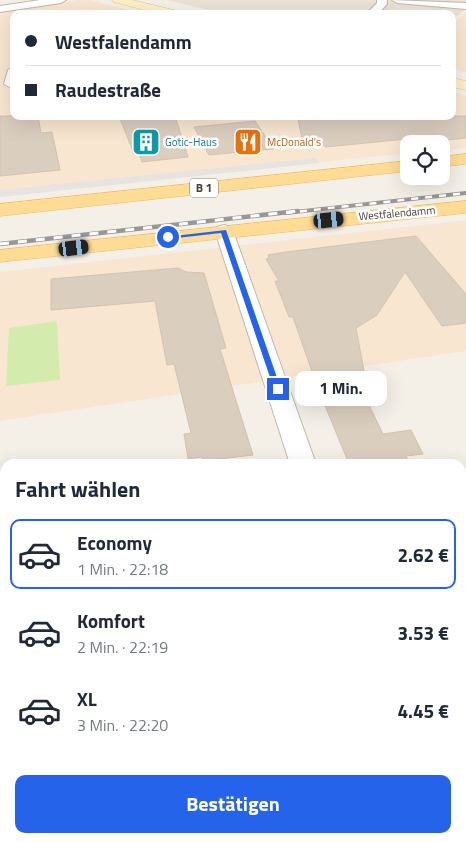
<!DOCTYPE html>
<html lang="de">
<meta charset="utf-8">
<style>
:root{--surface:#fff;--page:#f2f2f3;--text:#1f2937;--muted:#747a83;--line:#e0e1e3;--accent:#2563eb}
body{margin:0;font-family:"Titillium Web",sans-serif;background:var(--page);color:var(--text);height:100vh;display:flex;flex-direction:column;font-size:19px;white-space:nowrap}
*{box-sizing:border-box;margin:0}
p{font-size:16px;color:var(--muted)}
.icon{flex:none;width:28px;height:28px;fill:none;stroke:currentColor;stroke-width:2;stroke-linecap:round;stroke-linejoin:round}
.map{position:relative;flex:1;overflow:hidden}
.side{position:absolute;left:0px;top:459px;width:466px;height:384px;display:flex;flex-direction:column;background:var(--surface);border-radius:15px 15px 0 0;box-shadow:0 5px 20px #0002}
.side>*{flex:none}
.hud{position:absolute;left:10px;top:10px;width:446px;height:110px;border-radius:10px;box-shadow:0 5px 20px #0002;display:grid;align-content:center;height:110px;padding:0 15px;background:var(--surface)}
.controls{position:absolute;left:400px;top:135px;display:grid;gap:10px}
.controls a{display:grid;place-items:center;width:50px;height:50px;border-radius:10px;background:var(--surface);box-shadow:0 5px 20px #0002;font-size:25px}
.end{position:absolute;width:22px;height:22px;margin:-11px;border:6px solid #2563eb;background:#fff;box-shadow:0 0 0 2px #fff}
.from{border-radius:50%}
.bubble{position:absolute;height:35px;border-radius:10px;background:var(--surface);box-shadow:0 5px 20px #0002;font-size:16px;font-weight:700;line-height:35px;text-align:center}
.car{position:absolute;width:15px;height:30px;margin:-15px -8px;border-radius:6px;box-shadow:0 0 4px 1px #0007;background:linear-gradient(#222 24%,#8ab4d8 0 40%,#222 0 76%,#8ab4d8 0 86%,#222 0)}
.hud b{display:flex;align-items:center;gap:18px;height:48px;font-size:19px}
.hud b+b{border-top:1px solid var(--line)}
.hud i{width:12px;height:12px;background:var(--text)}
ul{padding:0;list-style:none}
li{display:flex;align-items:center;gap:15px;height:70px;margin:0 10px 8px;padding:0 5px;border:2px solid transparent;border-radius:10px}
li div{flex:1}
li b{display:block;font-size:19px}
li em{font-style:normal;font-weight:700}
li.current{border-color:var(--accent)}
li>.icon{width:45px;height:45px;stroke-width:1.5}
h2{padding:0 15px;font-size:22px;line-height:60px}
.primary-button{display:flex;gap:10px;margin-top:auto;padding:10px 15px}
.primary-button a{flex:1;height:58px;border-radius:10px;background:var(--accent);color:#fff;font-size:20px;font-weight:700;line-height:58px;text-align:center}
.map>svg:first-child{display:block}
.residential{fill:#e9e2d5}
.commercial{fill:#f8e6d1}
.green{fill:#d3ecad}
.parking{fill:#e6e3e0}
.building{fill:#dacebf;stroke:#d3c3af}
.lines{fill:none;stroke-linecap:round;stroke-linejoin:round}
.street-casing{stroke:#c1b8a9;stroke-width:2}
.secondary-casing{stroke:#dbc596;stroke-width:1}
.primary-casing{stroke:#ecbb5e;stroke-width:1}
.street{fill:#fff;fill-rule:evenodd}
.secondary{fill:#ffefc7;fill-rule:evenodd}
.primary{fill:#ffdc96;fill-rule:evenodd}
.rail-far1-casing{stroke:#979797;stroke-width:4}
.rail-casing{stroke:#979797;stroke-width:4.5}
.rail-far1{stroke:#fff;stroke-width:2.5;stroke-dasharray:7;stroke-linecap:butt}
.rail{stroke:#fff;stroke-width:3;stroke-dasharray:9;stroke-linecap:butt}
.route{fill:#2563eb}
.labels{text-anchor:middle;stroke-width:5;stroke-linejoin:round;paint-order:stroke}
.far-culture-label{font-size:11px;fill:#0d838f;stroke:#fff;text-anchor:start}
.far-food-label{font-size:11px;fill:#c56008;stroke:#fff;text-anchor:start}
.far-street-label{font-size:11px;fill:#494036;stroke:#fff}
.shield{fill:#fff;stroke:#807972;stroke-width:1}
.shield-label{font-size:12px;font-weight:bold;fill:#494036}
</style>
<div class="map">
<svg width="466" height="842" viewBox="0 0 466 842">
<rect width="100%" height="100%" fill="#f5f0e7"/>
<polygon class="residential" points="166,0 466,0 466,9 453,19 452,14 226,14"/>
<g class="commercial">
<polygon points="79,0 90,0 144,14 14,14 14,116 452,116 453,92 466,96 466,148 441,150 441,144 409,144 409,153 0,195 0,12"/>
<polygon points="466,12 466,72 453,69 452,24"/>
<polygon points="466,220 466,351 0,421 0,272"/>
</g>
<g class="green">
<polygon points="57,321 60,380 6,386 9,328"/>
<polygon points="5,479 5,655 0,656 0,480"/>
</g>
<polygon class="parking" points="316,158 320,163 0,197 0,190"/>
<g class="building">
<polygon points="0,116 38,116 41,133 52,132 60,170 0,176"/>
<polygon points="119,116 175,116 188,157 142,162 139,154 134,154"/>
<polygon points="297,116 466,116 466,138 432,142 428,137 325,147 323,144 304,146"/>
<polygon points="255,121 274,149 209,155 194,127"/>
<polygon points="416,236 466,294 466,323 442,326 405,272 377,315 356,328 364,371 353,372 383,434 411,430 423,454 406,456 410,464 349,464 317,386 293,317 289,317 275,281 279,281 266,259 269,258 268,255 286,252"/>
<polygon points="178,268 186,272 204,273 226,348 220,349 253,455 203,461 202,457 188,459 184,434 191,433 174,364 167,365 155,301 51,310 51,279"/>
</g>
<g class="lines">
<defs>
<g id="street">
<polygon points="40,0 66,0 61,3 0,12 0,6"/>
<polygon points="377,0 387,0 387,4 378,14 366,14 377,3"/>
<polygon points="392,0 466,3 466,9 397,3"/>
<polygon points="14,66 14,87 11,88 4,84 8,70"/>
<polygon points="224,225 231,227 233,231 316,464 290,464 215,231 217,227"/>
<polygon points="52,838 116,838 114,842 50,842"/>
<polygon points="412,838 452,838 453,842 413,842"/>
</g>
<g id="secondary">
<polygon points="112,0 132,0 178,11 180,14 159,14 114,2"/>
<polygon points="452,78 466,81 466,90 452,87"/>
</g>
<g id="primary">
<polygon points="466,154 466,164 441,167 441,157"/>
<polygon points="409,161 409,171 0,216 0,204"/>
<polygon points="466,201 466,213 0,262 0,250"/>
</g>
</defs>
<use href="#street" class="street-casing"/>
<use href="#secondary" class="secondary-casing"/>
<use href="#primary" class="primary-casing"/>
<use href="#street" class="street"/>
<use href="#secondary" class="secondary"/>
<use href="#primary" class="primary"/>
<defs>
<polyline id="rail-far1" points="286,213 466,193"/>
<polyline id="rail" points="0,244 298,211"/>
</defs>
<use href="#rail-far1" class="rail-far1-casing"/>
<use href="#rail" class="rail-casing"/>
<use href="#rail-far1" class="rail-far1"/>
<use href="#rail" class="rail"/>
</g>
<polygon class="route" points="226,230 281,389 280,391 274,389 221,233 168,239 165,237"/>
<defs>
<symbol id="building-square" viewBox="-11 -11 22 22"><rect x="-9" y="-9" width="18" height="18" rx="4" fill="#0f9aa8" stroke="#fff"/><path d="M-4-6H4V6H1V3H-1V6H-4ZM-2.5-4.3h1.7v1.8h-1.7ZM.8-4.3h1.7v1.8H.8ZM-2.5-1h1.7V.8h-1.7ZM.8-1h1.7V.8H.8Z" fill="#fff"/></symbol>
<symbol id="restaurant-square" viewBox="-11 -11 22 22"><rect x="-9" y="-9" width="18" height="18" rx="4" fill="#e8710a" stroke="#fff"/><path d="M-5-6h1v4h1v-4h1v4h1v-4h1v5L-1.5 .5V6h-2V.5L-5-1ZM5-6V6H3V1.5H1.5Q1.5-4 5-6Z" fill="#fff"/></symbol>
</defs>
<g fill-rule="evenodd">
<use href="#building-square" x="130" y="126" width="32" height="32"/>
<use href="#restaurant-square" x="232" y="126" width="32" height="32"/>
</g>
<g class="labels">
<g class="far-culture-label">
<text x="165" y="146">Gotic-Haus</text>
</g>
<g class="far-food-label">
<text x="267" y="146">McDonald's</text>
</g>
<g class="far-street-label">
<text transform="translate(397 213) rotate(-5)" y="4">Westfalendamm</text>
</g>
<rect class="shield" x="190" y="178.5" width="28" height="19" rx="4"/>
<g class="shield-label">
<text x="204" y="192">B 1</text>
</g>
</g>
</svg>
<div class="controls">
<a><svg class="icon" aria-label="locate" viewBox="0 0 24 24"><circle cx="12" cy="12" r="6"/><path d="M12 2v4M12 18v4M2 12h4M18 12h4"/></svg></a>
</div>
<i class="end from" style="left:168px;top:237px"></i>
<i class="end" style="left:278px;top:389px"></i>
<div class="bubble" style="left:295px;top:371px;width:92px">1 Min.</div>
<i class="car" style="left:329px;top:220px;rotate:84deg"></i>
<i class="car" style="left:74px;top:248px;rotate:83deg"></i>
<div class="hud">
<b><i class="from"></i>Westfalendamm</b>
<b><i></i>Raudestraße</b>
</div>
<section class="side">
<h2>Fahrt wählen</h2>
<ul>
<li class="current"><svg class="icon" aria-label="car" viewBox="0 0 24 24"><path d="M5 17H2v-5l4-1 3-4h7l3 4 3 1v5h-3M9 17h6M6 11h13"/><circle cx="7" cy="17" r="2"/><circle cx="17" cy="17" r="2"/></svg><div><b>Economy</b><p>1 Min. · 22:18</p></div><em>2.62 €</em></li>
<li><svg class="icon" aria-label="car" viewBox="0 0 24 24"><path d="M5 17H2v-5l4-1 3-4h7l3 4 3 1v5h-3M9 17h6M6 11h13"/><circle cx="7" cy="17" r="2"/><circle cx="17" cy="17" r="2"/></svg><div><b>Komfort</b><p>2 Min. · 22:19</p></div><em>3.53 €</em></li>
<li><svg class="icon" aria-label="car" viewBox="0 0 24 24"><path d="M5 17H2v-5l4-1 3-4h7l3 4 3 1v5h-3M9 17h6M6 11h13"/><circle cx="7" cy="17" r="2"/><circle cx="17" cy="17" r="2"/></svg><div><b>XL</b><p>3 Min. · 22:20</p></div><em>4.45 €</em></li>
</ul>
<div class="primary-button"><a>Bestätigen</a></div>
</section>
</div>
